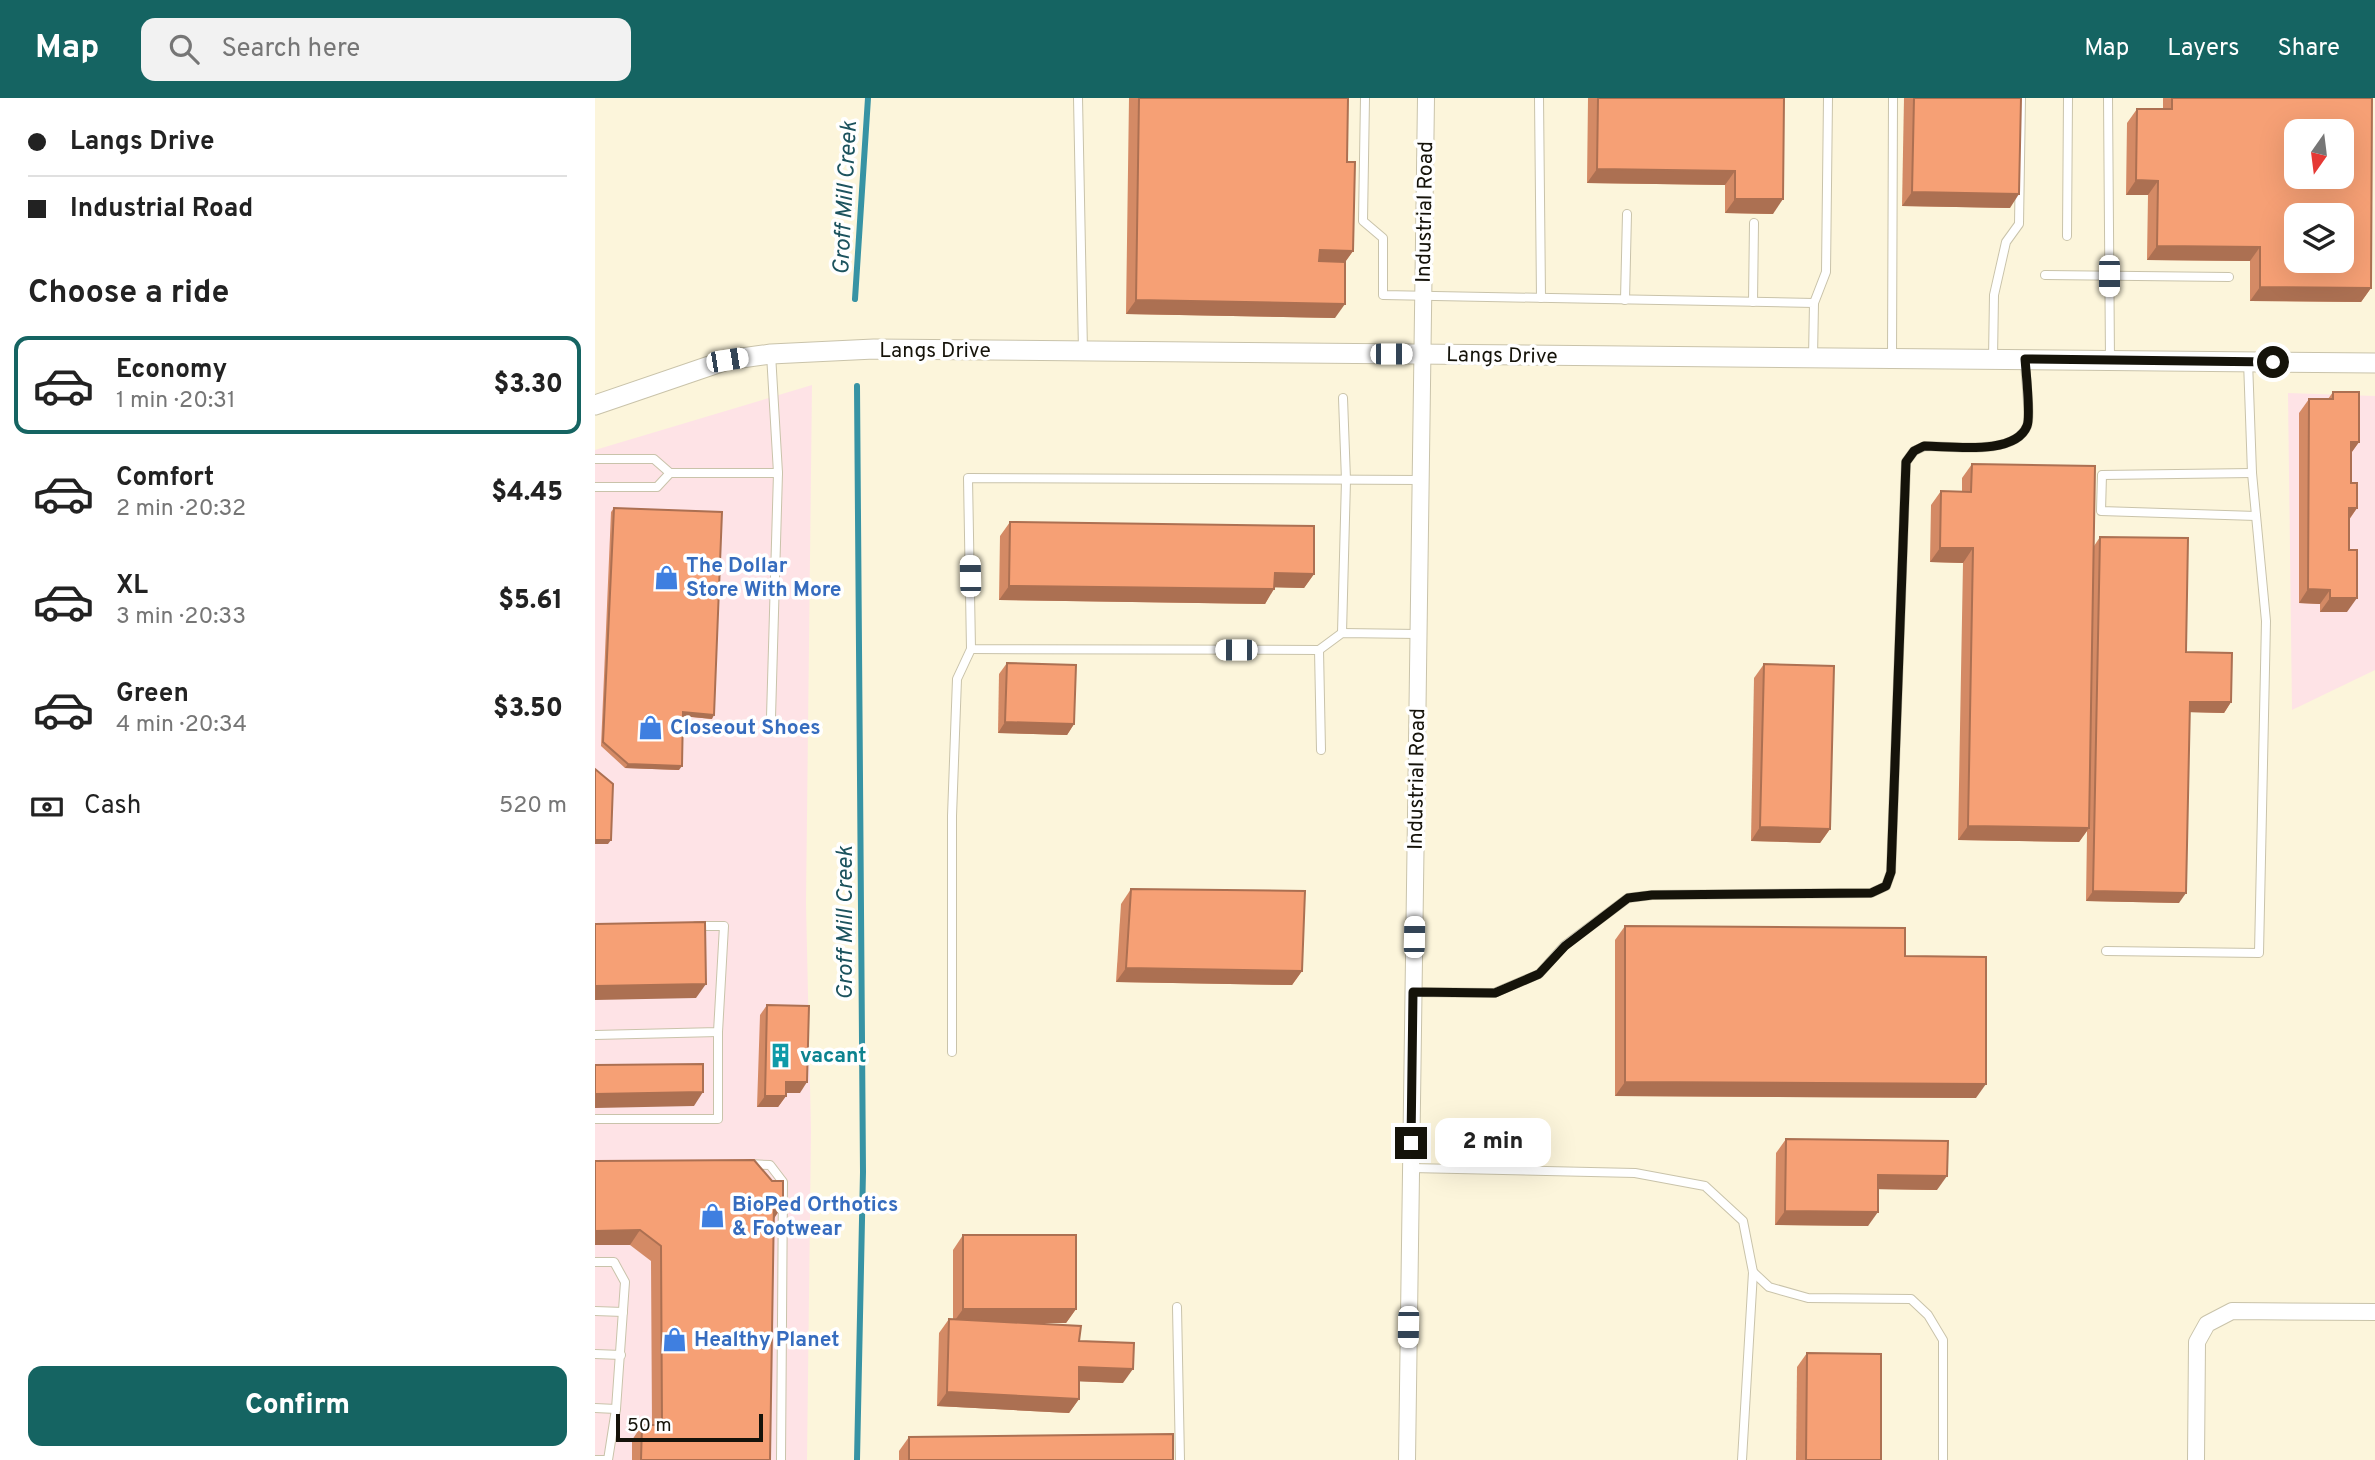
<!DOCTYPE html>
<meta charset="utf-8">
<style>
:root{--surface:#fff;--page:#f2f2f2;--text:#222;--muted:#767676;--line:#e0e0e0;--accent:#156462}
body{margin:0;font-family:Overpass,sans-serif;background:var(--page);color:var(--text);height:100vh;display:flex;flex-direction:column;font-size:26px;white-space:nowrap}
*{box-sizing:border-box;margin:0}
p{font-size:23px;color:var(--muted)}
.icon{flex:none;width:38px;height:38px;fill:none;stroke:currentColor;stroke-width:2;stroke-linecap:round;stroke-linejoin:round}
.map{position:relative;flex:1;overflow:hidden}
.sheet{display:flex;flex-direction:column;background:var(--surface);width:595px}
.sheet>*{flex:none}
.hud{display:grid;align-content:center;height:154px;padding:0 28px;background:var(--surface)}
.needle{width:46px;rotate:194deg}
.tools{position:absolute;left:1689px;top:21px;display:grid;gap:14px}
.tools a{display:grid;place-items:center;width:70px;height:70px;border-radius:14px;background:var(--surface);box-shadow:0 7px 28px #0002;font-size:35px}
.scale{position:absolute;left:21px;bottom:18px;width:147px;box-sizing:border-box;padding-left:7px;border:4px solid #15130a;border-top:0;font-size:19px;line-height:24px;white-space:nowrap;color:#15130a;-webkit-text-stroke:5px #fff;paint-order:stroke}
.end{position:absolute;width:32px;height:32px;margin:-16px;border:9px solid #15130a;background:#fff;box-shadow:0 0 0 4px #fff}
.from{border-radius:50%}
.bubble{position:absolute;height:49px;border-radius:14px;background:var(--surface);box-shadow:0 7px 28px #0002;font-size:23px;font-weight:800;line-height:49px;text-align:center}
.car{position:absolute;width:21px;height:42px;margin:-21px -10px;border-radius:9px;box-shadow:0 0 5px 2px #0007;background:linear-gradient(#fff 24%,#345 0 40%,#fff 0 76%,#345 0 86%,#fff 0)}
.hud b{display:flex;align-items:center;gap:24px;height:66px;font-size:26px}
.hud b+b{border-top:2px solid var(--line)}
.hud i{width:18px;height:18px;background:var(--text)}
ul{padding:0;list-style:none}
li{display:flex;align-items:center;gap:21px;height:98px;margin:0 14px 10px;padding:0 14px;border:4px solid transparent;border-radius:14px}
li div{flex:1}
li b{display:block;font-size:26px}
li em{font-style:normal;font-weight:800}
li.selected{border-color:var(--accent)}
li>.icon{width:63px;height:63px;stroke-width:1.5}
h2{padding:0 28px;font-size:32px;line-height:84px}
.pay{display:flex;align-items:center;gap:18px;height:77px;padding:0 28px;font-size:26px}
.pay p{margin-inline-start:auto}
.primary-button{display:flex;gap:14px;margin-top:auto;padding:14px 28px}
.primary-button a{flex:1;height:80px;border-radius:14px;background:var(--accent);color:#fff;font-size:28px;font-weight:800;line-height:80px;text-align:center}
header{display:flex;align-items:center;gap:42px;box-sizing:border-box;height:98px;padding:0 35px;background:var(--accent);color:#fff}
header strong{font-size:33px}
nav{display:flex;gap:38px;margin-inline-start:auto;font-size:24px}
.search{width:490px;height:63px;background:var(--page);display:flex;align-items:center;gap:18px;box-sizing:border-box;padding:0 24px;border-radius:14px;color:var(--muted);font-size:26px}
main{display:flex;flex:1;min-height:0}
.map>svg:first-child{display:block}
.commercial{fill:#fee3e6}
.lines{fill:none;stroke-linecap:round;stroke-linejoin:round}
.stream{stroke:#3793a4;stroke-width:6}
.service-casing{stroke:#c9c3aa;stroke-width:10}
.minor-casing{stroke:#c9c3aa;stroke-width:18}
.tertiary-casing{stroke:#c9c3aa;stroke-width:21}
.service{stroke:#fff;stroke-width:8}
.minor{stroke:#fff;stroke-width:16}
.tertiary{stroke:#fff;stroke-width:19}
.wall{fill:#d48a65}
.shaded-wall{fill:#ac7052}
.building{fill:#f6a075;stroke:#ac7052;stroke-width:2;fill-rule:evenodd}
.route{stroke:#15130a;stroke-width:9}
.labels{text-anchor:middle;stroke-width:7;stroke-linejoin:round;paint-order:stroke}
.street-label{font-size:21px;fill:#15130a;stroke:#fff}
.shop-label{font-size:21px;font-weight:bold;fill:#366cbe;stroke:#fff;text-anchor:start}
.culture-label{font-size:21px;font-weight:bold;fill:#0d838f;stroke:#fff;text-anchor:start}
.water-label{font-size:23px;font-style:italic;fill:#1c535e;stroke:#fff}
</style>
<header>
<strong>Map</strong>
<div class="search"><svg class="icon" aria-label="search" viewBox="0 0 24 24"><circle cx="10" cy="10" r="6"/><path d="M15 15l6 6"/></svg>Search here</div>
<nav><a>Map</a><a>Layers</a><a>Share</a></nav>
</header>
<main>
<section class="sheet">
<div class="hud">
<b><i class="from"></i>Langs Drive</b>
<b><i></i>Industrial Road</b>
</div>
<h2>Choose a ride</h2>
<ul>
<li class="selected"><svg class="icon" aria-label="car" viewBox="0 0 24 24"><path d="M5 17H2v-5l4-1 3-4h7l3 4 3 1v5h-3M9 17h6M6 11h13"/><circle cx="7" cy="17" r="2"/><circle cx="17" cy="17" r="2"/></svg><div><b>Economy</b><p>1 min · 20:31</p></div><em>$3.30</em></li>
<li><svg class="icon" aria-label="car" viewBox="0 0 24 24"><path d="M5 17H2v-5l4-1 3-4h7l3 4 3 1v5h-3M9 17h6M6 11h13"/><circle cx="7" cy="17" r="2"/><circle cx="17" cy="17" r="2"/></svg><div><b>Comfort</b><p>2 min · 20:32</p></div><em>$4.45</em></li>
<li><svg class="icon" aria-label="car" viewBox="0 0 24 24"><path d="M5 17H2v-5l4-1 3-4h7l3 4 3 1v5h-3M9 17h6M6 11h13"/><circle cx="7" cy="17" r="2"/><circle cx="17" cy="17" r="2"/></svg><div><b>XL</b><p>3 min · 20:33</p></div><em>$5.61</em></li>
<li><svg class="icon" aria-label="car" viewBox="0 0 24 24"><path d="M5 17H2v-5l4-1 3-4h7l3 4 3 1v5h-3M9 17h6M6 11h13"/><circle cx="7" cy="17" r="2"/><circle cx="17" cy="17" r="2"/></svg><div><b>Green</b><p>4 min · 20:34</p></div><em>$3.50</em></li>
</ul>
<div class="pay"><svg class="icon" aria-label="cash" viewBox="0 0 24 24"><path d="M3 7h18v10H3z"/><circle cx="12" cy="12" r="2"/></svg>Cash<p>520 m</p></div>
<div class="primary-button"><a>Confirm</a></div>
</section>
<div class="map">
<svg width="1780" height="1362" viewBox="0 0 1780 1362">
<rect width="100%" height="100%" fill="#fcf5db"/>
<g class="commercial">
<polygon points="217,287 211,805 216,1033 212,1362 0,1362 0,352"/>
<polygon points="1693,295 1780,298 1780,572 1697,612"/>
</g>
<g class="lines">
<g class="stream">
<polyline points="260,201 273,0"/>
<polyline points="262,288 268,1074 262,1362"/>
</g>
<defs>
<g id="service">
<polyline points="483,0 488,253"/>
<polyline points="770,0 768,123 788,140 788,197 1219,205 1218,260"/>
<polyline points="944,0 946,200"/>
<polyline points="1513,0 1515,262"/>
<polyline points="1472,138 1473,0"/>
<polyline points="1450,177 1634,179"/>
<polyline points="1030,202 1032,116"/>
<polyline points="1158,204 1159,125"/>
<polyline points="1219,205 1231,174 1233,0"/>
<polyline points="1297,260 1298,0"/>
<polyline points="1398,261 1399,197 1411,144 1424,126 1426,0"/>
<polyline points="0,361 59,361 75,375"/>
<polyline points="1657,375 1507,377 1506,413 1661,418"/>
<polyline points="0,389 62,389 75,375 183,375 176,256"/>
<polyline points="747,535 751,382 748,300"/>
<polyline points="823,536 747,535 724,552 376,551 373,380 825,382"/>
<polyline points="724,552 726,652"/>
<polyline points="176,619 183,375"/>
<polyline points="1511,853 1664,855 1671,523 1657,375 1653,263"/>
<path d="M818 894 899 895 944 876 969 848 1033 800 1057 797 1276 795 1291 788 1296 774 1311 364 1319 353 1330 348C1357 348 1420 358 1432 328 1436 319 1430 274 1430 261"/>
<polyline points="0,937 123,934 129,828 101,828"/>
<polyline points="357,954 357,718 362,581 376,551"/>
<polyline points="0,1021 123,1021 123,934"/>
<polyline points="153,1066 175,1067 188,1084 186,1362"/>
<polyline points="816,1070 1040,1075 1110,1088 1148,1123 1158,1174 1147,1362"/>
<polyline points="0,1164 19,1164 30,1184 21,1311 13,1362"/>
<polyline points="1158,1174 1174,1189 1213,1200 1316,1201 1333,1217 1348,1242 1348,1362"/>
<polyline points="582,1209 585,1362"/>
<polyline points="0,1213 28,1214"/>
<polyline points="0,1256 26,1257"/>
<polyline points="0,1310 21,1311"/>
<polyline points="0,1362 13,1362"/>
</g>
<g id="minor">
<polyline points="812,1362 831,0"/>
<polyline points="1601,1362 1602,1244 1612,1226 1637,1213 1780,1214"/>
</g>
<polyline id="tertiary" points="0,307 132,262 176,256 279,251 1780,265"/>
</defs>
<use href="#service" class="service-casing"/>
<use href="#minor" class="minor-casing"/>
<use href="#tertiary" class="tertiary-casing"/>
<use href="#service" class="service"/>
<use href="#minor" class="minor"/>
<use href="#tertiary" class="tertiary"/>
</g>
<g class="wall">
<polygon points="534,0 753,0 752,64 758,153 750,164 740,220 531,216"/>
<polygon points="993,0 1189,0 1178,116 1130,115 1130,87 992,85"/>
<polygon points="1309,0 1426,0 1415,110 1307,108"/>
<polygon points="1568,0 1777,0 1776,190 1766,204 1655,203 1655,163 1552,162 1553,97 1531,97 1532,25 1542,11 1568,11"/>
<polygon points="1738,294 1764,344 1756,355 1756,385 1762,410 1754,422 1752,514 1725,514 1725,506 1704,505 1704,315 1714,301 1733,301"/>
<polygon points="1377,366 1499,448 1505,439 1591,554 1636,604 1629,615 1595,614 1584,805 1491,803 1492,733 1484,744 1363,742 1368,465 1335,464 1336,407 1346,393 1367,394 1367,380"/>
<polygon points="19,410 117,621 88,618 84,672 30,670 6,648 16,414"/>
<polygon points="415,424 719,476 709,490 679,489 670,506 404,502 405,438"/>
<polygon points="412,565 479,626 472,637 403,635 404,576"/>
<polygon points="1169,566 1235,731 1225,745 1156,743 1159,580"/>
<polygon points="536,791 707,873 697,887 521,884 526,806"/>
<polygon points="1030,828 1310,858 1381,1000 1020,998 1020,842"/>
<polygon points="172,907 205,995 191,995 191,998 183,1009 162,1009 165,917"/>
<polygon points="1191,1041 1342,1092 1283,1091 1273,1128 1180,1127 1181,1055"/>
<polygon points="0,1063 188,1107 178,1121 175,1362 37,1362 37,1342 47,1327 57,1327 56,1163 35,1147"/>
<polygon points="368,1137 481,1211 471,1225 428,1225 484,1243 528,1285 484,1283 484,1301 474,1315 342,1308 344,1235 354,1221 358,1222 358,1152"/>
<polygon points="1212,1255 1286,1362 1201,1362 1202,1269"/>
<polygon points="314,1339 578,1362 304,1362 304,1353"/>
</g>
<g class="shaded-wall">
<polygon points="1002,71 1140,73 1130,87 992,85"/>
<polygon points="1541,82 1563,83 1553,97 1531,97"/>
<polygon points="1317,94 1424,96 1415,110 1307,108"/>
<polygon points="1140,101 1188,101 1178,116 1130,115"/>
<polygon points="1562,148 1665,149 1655,163 1552,162"/>
<polygon points="725,152 758,153 748,167 715,166"/>
<polygon points="1665,189 1776,190 1766,204 1655,203"/>
<polygon points="541,202 750,206 740,220 531,216"/>
<polygon points="1756,344 1764,344 1754,358"/>
<polygon points="1754,410 1762,410 1752,424"/>
<polygon points="1345,450 1378,450 1368,465 1335,464"/>
<polygon points="680,475 719,476 709,490 670,489"/>
<polygon points="414,488 679,491 670,506 404,502"/>
<polygon points="1713,491 1735,492 1725,506 1704,505"/>
<polygon points="1735,500 1762,500 1752,514 1725,514"/>
<polygon points="1595,604 1636,604 1629,615 1588,614"/>
<polygon points="88,614 119,617 117,621 86,618"/>
<polygon points="410,624 479,626 472,637 403,635"/>
<polygon points="33,666 87,668 84,672 30,670"/>
<polygon points="1373,728 1494,730 1484,744 1363,742"/>
<polygon points="1165,729 1235,731 1225,745 1156,743"/>
<polygon points="0,742 16,742 13,746 0,746"/>
<polygon points="1498,793 1591,795 1584,805 1491,803"/>
<polygon points="531,870 707,873 697,887 521,884"/>
<polygon points="111,886 101,900 0,902 0,888"/>
<polygon points="191,984 212,984 205,995 183,995"/>
<polygon points="1030,984 1391,986 1381,1000 1020,998"/>
<polygon points="108,994 99,1008 0,1010 0,996"/>
<polygon points="170,998 191,998 183,1009 162,1009"/>
<polygon points="1283,1077 1352,1078 1342,1092 1273,1091"/>
<polygon points="179,1107 188,1107 178,1122"/>
<polygon points="1190,1113 1283,1114 1273,1128 1180,1127"/>
<polygon points="45,1132 35,1147 0,1147 0,1133"/>
<polygon points="368,1211 481,1211 471,1225 358,1225"/>
<polygon points="484,1269 538,1271 528,1285 474,1283"/>
<polygon points="352,1294 484,1301 474,1315 342,1308"/>
</g>
<g class="building">
<polygon points="544,0 753,0 752,64 760,64 758,153 725,152 724,163 750,164 750,206 541,202"/>
<polygon points="1003,0 1189,0 1188,101 1140,101 1140,73 1002,71"/>
<polygon points="1319,0 1426,0 1424,96 1317,94"/>
<path d="M1577 0H1777L1776 190 1665 189V149L1562 148 1563 83 1541 82 1542 11H1577ZM1701 33H1746V79H1701ZM1701 117H1746V163H1701Z"/>
<polygon points="1738,294 1764,294 1764,344 1756,344 1756,385 1762,385 1762,410 1754,410 1754,452 1762,452 1762,500 1735,500 1735,492 1713,491 1714,301 1738,301"/>
<polygon points="1377,366 1500,368 1494,730 1373,728 1378,450 1345,450 1346,393 1376,394"/>
<polygon points="19,410 127,414 119,617 88,614 87,668 33,666 8,644"/>
<polygon points="415,424 719,428 719,476 680,475 679,491 414,488"/>
<polygon points="1505,439 1593,440 1591,554 1637,555 1636,604 1595,604 1591,795 1498,793"/>
<polygon points="412,565 481,567 479,626 410,624"/>
<polygon points="1169,566 1239,568 1235,731 1165,729"/>
<polygon points="0,671 18,686 16,742 0,742"/>
<polygon points="536,791 710,793 707,873 531,870"/>
<polygon points="110,824 111,886 0,888 0,826"/>
<polygon points="1030,828 1310,830 1310,858 1391,859 1391,986 1030,984"/>
<polygon points="172,907 214,908 212,984 191,984 191,998 170,998"/>
<polygon points="108,966 108,994 0,996 0,967"/>
<polygon points="1191,1041 1353,1043 1352,1078 1283,1077 1283,1114 1190,1113"/>
<polygon points="159,1062 177,1083 188,1083 188,1107 179,1107 175,1362 46,1362 47,1327 67,1327 66,1148 45,1132 0,1133 0,1063"/>
<rect x="368" y="1137" width="113" height="74"/>
<polygon points="354,1221 486,1228 484,1243 539,1245 538,1271 484,1269 484,1301 352,1294"/>
<polygon points="1212,1255 1286,1256 1286,1362 1211,1362"/>
<polygon points="578,1336 578,1362 314,1362 314,1339"/>
</g>
<g class="lines">
<path class="route" d="M816 1045 818 894 900 895 944 876 970 848 1033 800 1057 797 1276 795 1291 788 1296 774 1311 364 1319 353 1329 348C1357 348 1420 358 1432 328 1436 319 1431 274 1430 261L1678 264"/>
</g>
<defs>
<symbol id="shop-bare" viewBox="-9 -9 18 18"><path d="M-5-2.5h2.3a2.7 3.5 0 0 1 5.4 0H5L5.5 6h-11ZM-1.5-2.5h3a1.5 2.3 0 0 0-3 0Z" fill="#3f7fe0" stroke="#fff" stroke-width="2.5" paint-order="stroke"/></symbol>
<symbol id="building-bare" viewBox="-9 -9 18 18"><path d="M-4-6H4V6H1V3H-1V6H-4ZM-2.5-4.3h1.7v1.8h-1.7ZM.8-4.3h1.7v1.8H.8ZM-2.5-1h1.7V.8h-1.7ZM.8-1h1.7V.8H.8Z" fill="#0f9aa8" stroke="#fff" stroke-width="2.5" paint-order="stroke"/></symbol>
</defs>
<g fill-rule="evenodd">
<use href="#shop-bare" x="54" y="462" width="35" height="35"/>
<use href="#shop-bare" x="38" y="612" width="35" height="35"/>
<use href="#building-bare" x="168" y="940" width="35" height="35"/>
<use href="#shop-bare" x="100" y="1100" width="35" height="35"/>
<use href="#shop-bare" x="62" y="1224" width="35" height="35"/>
</g>
<g class="labels">
<g class="street-label">
<text transform="translate(829 114) rotate(-89)" y="7">Industrial Road</text>
<text x="340" y="259">Langs Drive</text>
<text transform="translate(907 257) rotate(1)" y="7">Langs Drive</text>
<text transform="translate(821 681) rotate(-89)" y="7">Industrial Road</text>
</g>
<g class="shop-label">
<text x="91" y="474">The Dollar<tspan x="91" dy="24">Store With More</tspan></text>
<text x="75" y="636">Closeout Shoes</text>
<text x="137" y="1113">BioPed Orthotics<tspan x="137" dy="24">&amp; Footwear</tspan></text>
<text x="99" y="1248">Healthy Planet</text>
</g>
<g class="culture-label">
<text x="205" y="964">vacant</text>
</g>
<g class="water-label">
<text transform="translate(249 100) rotate(-87)" y="8">Groff Mill Creek</text>
<text transform="translate(249 825) rotate(-90)" y="8">Groff Mill Creek</text>
</g>
</g>
</svg>
<div class="tools">
<a><svg class="needle" viewBox="-14 -14 28 28"><path d="M0-13l5 13h-10z" fill="#e53935"/><path d="M0 13l5-13h-10z" fill="#767676"/></svg></a>
<a><svg class="icon" aria-label="layers" viewBox="0 0 24 24"><path d="M12 4l9 5-9 5-9-5zM3 14l9 5 9-5"/></svg></a>
</div>
<div class="scale">50 m</div>
<i class="end from" style="left:1678px;top:264px"></i>
<i class="end" style="left:816px;top:1045px"></i>
<div class="bubble" style="left:840px;top:1020px;width:116px">2 min</div>
<i class="car" style="left:1514px;top:178px;rotate:180deg"></i>
<i class="car" style="left:796px;top:256px;rotate:90deg"></i>
<i class="car" style="left:132px;top:262px;rotate:81deg"></i>
<i class="car" style="left:375px;top:478px;rotate:359deg"></i>
<i class="car" style="left:641px;top:552px;rotate:270deg"></i>
<i class="car" style="left:819px;top:839px;rotate:1deg"></i>
<i class="car" style="left:813px;top:1229px;rotate:181deg"></i>
</div>
</main>
